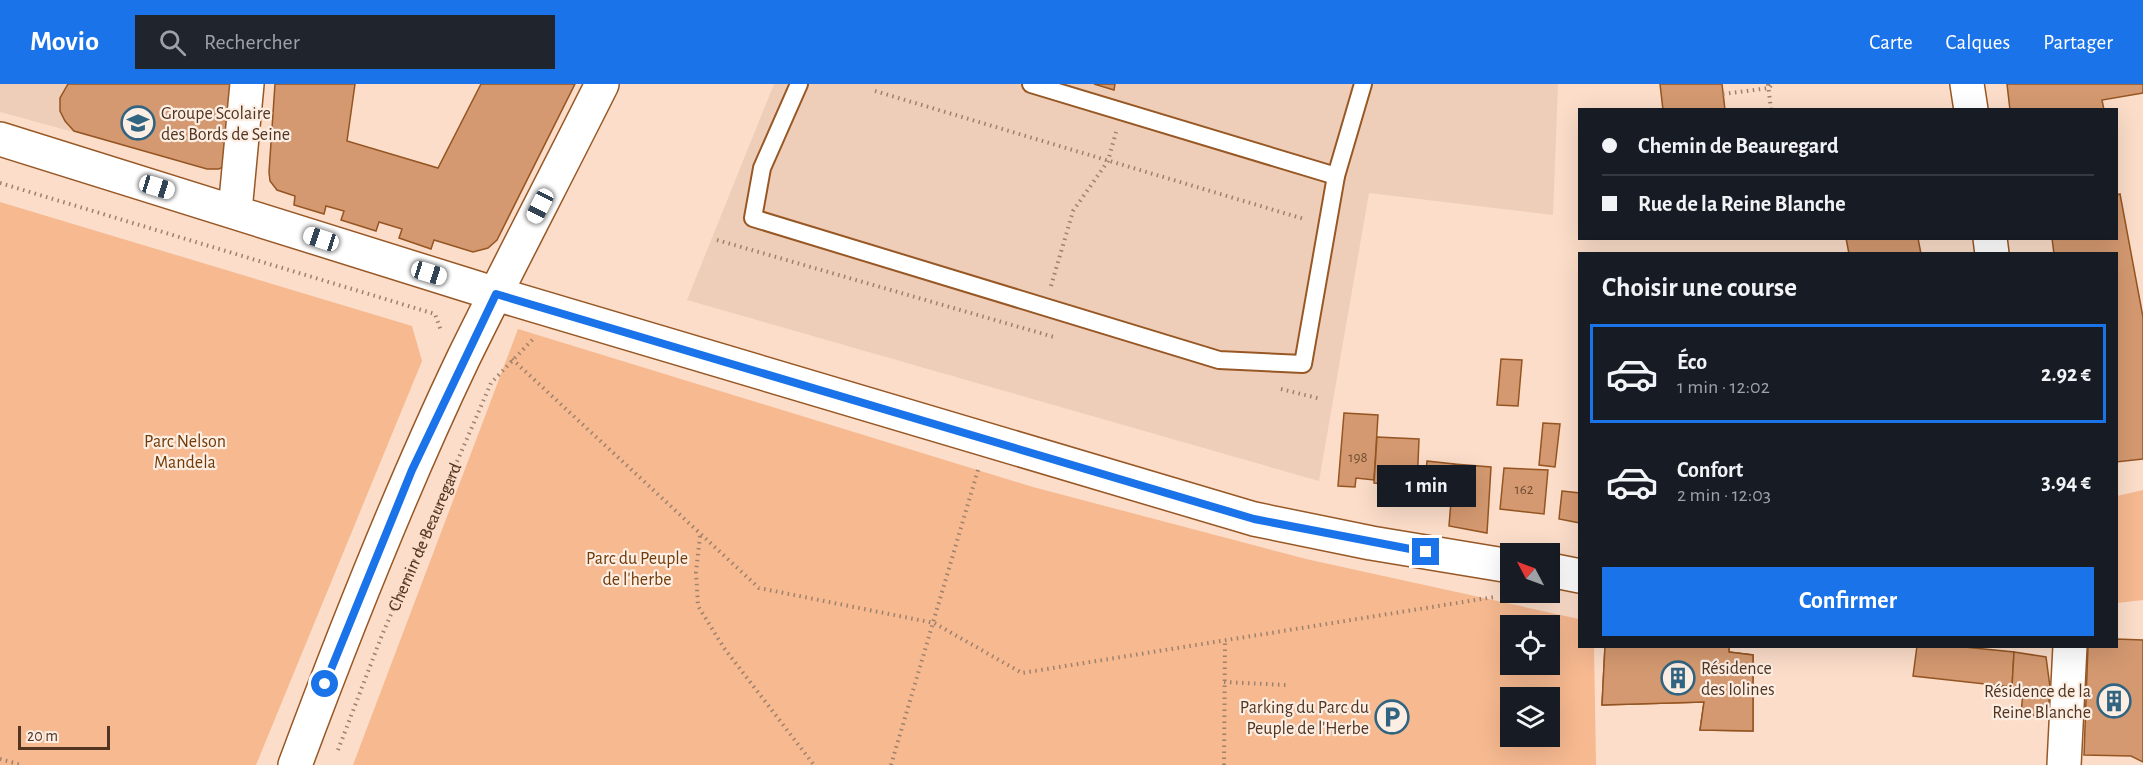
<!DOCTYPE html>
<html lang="fr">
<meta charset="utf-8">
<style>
:root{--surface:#171b24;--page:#20242c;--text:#f1f3f6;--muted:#9ea1a6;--line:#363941;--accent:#1a73e8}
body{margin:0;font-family:"Alegreya Sans",sans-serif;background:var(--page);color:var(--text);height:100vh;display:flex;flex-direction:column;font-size:22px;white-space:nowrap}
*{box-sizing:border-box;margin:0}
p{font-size:20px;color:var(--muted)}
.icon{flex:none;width:33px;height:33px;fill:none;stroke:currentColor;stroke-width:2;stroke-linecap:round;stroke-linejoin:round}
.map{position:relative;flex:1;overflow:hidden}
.panel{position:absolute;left:1578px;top:168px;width:540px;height:396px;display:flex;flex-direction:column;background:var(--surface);border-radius:0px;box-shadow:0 6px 24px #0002}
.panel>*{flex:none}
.guide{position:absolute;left:1578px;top:24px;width:540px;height:132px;border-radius:0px;box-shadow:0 6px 24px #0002;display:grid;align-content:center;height:132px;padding:0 24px;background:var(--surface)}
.needle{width:39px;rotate:311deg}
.controls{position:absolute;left:1500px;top:459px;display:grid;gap:12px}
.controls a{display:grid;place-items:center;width:60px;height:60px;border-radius:0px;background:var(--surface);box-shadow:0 6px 24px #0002;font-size:30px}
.scale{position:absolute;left:18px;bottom:15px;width:92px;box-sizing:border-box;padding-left:6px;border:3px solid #523520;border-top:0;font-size:16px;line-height:21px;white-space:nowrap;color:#523520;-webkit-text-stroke:4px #fdeee4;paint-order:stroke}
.end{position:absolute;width:27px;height:27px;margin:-14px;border:8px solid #1a73e8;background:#fff;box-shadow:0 0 0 3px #fff}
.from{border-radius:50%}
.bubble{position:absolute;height:42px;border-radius:0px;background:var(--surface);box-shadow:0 6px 24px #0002;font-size:20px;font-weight:600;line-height:42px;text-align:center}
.car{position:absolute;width:18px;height:36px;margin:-18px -9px;border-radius:8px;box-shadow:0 0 4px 2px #0007;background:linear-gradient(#fff 24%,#345 0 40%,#fff 0 76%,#345 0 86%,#fff 0)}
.guide b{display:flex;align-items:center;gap:21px;height:57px;font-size:22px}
.guide b+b{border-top:2px solid var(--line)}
.guide i{width:15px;height:15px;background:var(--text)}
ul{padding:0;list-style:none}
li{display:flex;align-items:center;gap:18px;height:99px;margin:0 12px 9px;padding:0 12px;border:3px solid transparent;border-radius:0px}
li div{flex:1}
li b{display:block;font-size:22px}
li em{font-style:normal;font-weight:600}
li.on{border-color:var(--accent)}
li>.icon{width:54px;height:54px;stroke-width:1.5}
h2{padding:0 24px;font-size:27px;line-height:72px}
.action{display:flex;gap:12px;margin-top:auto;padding:12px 24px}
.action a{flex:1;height:69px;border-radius:0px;background:var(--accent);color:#fff;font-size:24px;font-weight:600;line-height:69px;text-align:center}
header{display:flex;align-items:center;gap:36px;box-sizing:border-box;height:84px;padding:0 30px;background:var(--accent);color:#fff}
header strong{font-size:28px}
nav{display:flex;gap:33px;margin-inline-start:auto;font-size:21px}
.search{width:420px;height:54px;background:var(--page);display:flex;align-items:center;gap:15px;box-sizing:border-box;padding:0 21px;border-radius:0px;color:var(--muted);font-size:22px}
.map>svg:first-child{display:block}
.built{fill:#eeceb8}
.green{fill:#f6b990;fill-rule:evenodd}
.building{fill:#d49970;stroke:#955522;stroke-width:1.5}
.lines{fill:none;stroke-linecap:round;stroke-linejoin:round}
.lane-casing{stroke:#985825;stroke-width:20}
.street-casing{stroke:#985825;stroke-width:36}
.path{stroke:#9e816c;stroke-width:4;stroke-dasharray:1.5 4.5;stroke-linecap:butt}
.lane{stroke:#fff;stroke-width:16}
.street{stroke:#fff;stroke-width:33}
.route{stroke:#1a73e8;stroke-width:8}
.labels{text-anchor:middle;stroke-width:4.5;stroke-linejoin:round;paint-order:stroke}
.number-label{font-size:15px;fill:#724e34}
.poi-label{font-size:18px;fill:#523520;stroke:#fdeee4;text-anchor:start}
.park-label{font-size:18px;fill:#713a07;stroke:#fdeee4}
.street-label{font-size:18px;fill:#523520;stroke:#fdeee4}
</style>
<header>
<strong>Movio</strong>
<div class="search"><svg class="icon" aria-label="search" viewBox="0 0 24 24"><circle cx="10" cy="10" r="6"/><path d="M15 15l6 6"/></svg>Rechercher</div>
<nav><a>Carte</a><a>Calques</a><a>Partager</a></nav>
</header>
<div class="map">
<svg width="2143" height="681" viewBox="0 0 2143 681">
<rect width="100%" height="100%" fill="#fbddc9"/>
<g class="built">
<polygon points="0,0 239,0 225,81 213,86 0,28"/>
<polygon points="774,0 1558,0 1553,131 1369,109 1319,397 687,216"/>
</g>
<g class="green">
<polygon points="0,118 412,242 422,277 256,681 0,681"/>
<path d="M518 245 1033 403 1306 475 1579 535 1580 562 1594 563 1596 681H353ZM1510 542H1550V580H1510ZM1510 614H1550V652H1510Z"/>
<polygon points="2143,406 2143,516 2117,519 2117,412"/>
</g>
<g class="building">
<polygon points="68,0 239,0 225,81 219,85 207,85 74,47 65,37 60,27 60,14"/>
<polygon points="275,0 355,0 347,57 438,84 481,0 575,0 497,156 488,164 473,168 434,156 431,165 399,154 402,145 379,138 376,147 341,136 344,127 326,122 324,130 294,121 295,112 277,106 270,97 269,88"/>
<polygon points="1094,0 1115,0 1114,6"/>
<polygon points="1660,0 1722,0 1725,26 1663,26"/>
<polygon points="2007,0 2143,0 2143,9 2102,16 2104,26 2010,26"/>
<polygon points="2120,110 2143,233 2143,375 2116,378 2116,170 2054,170 2052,154 2116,154 2116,111"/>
<polygon points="1846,154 1918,154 1921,170 1849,170"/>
<polygon points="1501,275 1522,276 1518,322 1497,321"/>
<polygon points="1344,329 1378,331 1374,396 1356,394 1355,403 1338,402"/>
<polygon points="1543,339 1560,340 1555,383 1539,381"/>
<polygon points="1377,353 1419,355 1417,402 1374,399"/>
<polygon points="1427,377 1454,380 1450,420 1423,417"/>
<polygon points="1454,380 1491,383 1487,449 1449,442"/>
<polygon points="1504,384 1548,386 1544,430 1500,425"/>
<polygon points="1562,407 1580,409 1580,439 1559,435"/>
<polygon points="2116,555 2143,556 2143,678 2131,672 2084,671 2088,562 2116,562"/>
<polygon points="1605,562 1729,562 1729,568 1753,571 1753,647 1700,646 1704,618 1602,621"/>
<polygon points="1605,562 1729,562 1729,568 1753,571 1753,647 1700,646 1704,618 1602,621"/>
<polygon points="1917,562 1954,562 2014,568 2012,603 1913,592"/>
<polygon points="2014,568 2046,573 2050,603 2048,633 2021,630 2023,608 1998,607 1998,602 2012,603"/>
</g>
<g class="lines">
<defs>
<g id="lane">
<polyline points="799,0 762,84 753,134 1219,276 1303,280 1336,92 1363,0"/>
<polyline points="1031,0 1336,92"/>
</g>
<g id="street">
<polyline points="1967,0 1971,26"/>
<polyline points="0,55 496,210 1254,435 1371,459 1510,482"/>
<polyline points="235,127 247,0"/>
<polyline points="1990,154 1992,170"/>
<polyline points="1550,486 1580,492"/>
<path d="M295 681C346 544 400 407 463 275 508 183 556 92 602 0"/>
<polyline points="2064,681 2070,562"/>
</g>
</defs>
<use href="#lane" class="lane-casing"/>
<use href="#street" class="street-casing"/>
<g class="path">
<polyline points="1768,0 1771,26"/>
<polyline points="875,7 1304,135"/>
<polyline points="1723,10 1769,4 1772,0"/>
<polyline points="0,99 435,230 441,247"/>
<polyline points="717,156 1054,253"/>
<polyline points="1051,202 1073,127 1108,77 1116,48"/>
<polyline points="512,275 759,504 934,539 1022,589 1494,513"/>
<polyline points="1281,305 1321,315"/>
<polyline points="700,452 696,488 698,522 724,564 814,681"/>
<polyline points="1224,598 1286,601"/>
<path id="s1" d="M338 666 382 551 491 299 534 254"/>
<polyline points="0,675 21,681"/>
<polyline points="891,681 978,386"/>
<polyline points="1224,681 1225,556"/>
</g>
<use href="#lane" class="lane"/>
<use href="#street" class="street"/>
</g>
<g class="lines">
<polyline class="route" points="325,600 412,386 496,210 1254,435 1426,468"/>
</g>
<defs>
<symbol id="school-ring" viewBox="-11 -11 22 22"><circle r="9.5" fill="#fdeee4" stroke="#316481" stroke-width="1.5"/><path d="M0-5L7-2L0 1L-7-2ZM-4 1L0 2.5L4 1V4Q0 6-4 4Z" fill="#316481"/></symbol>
<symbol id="building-ring" viewBox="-11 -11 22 22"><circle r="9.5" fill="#fdeee4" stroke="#316481" stroke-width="1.5"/><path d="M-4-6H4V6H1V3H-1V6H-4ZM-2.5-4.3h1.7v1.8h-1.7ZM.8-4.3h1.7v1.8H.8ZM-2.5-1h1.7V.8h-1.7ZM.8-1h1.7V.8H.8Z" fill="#316481"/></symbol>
<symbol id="parking-ring" viewBox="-11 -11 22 22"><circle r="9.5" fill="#fdeee4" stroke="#316481" stroke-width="1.5"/><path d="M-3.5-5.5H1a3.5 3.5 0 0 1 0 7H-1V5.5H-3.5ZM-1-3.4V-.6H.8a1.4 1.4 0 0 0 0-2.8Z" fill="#316481"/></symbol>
</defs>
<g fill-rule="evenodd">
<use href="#school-ring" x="119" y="20" width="38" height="38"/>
<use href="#building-ring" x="1659" y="575" width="38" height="38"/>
<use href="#building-ring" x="2095" y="598" width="38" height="38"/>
<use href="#parking-ring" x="1373" y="614" width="38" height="38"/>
</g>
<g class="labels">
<g class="number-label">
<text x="1358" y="378">198</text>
<text x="1524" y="410">162</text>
</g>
<g class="poi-label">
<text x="161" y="35">Groupe Scolaire<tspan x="161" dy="21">des Bords de Seine</tspan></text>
<text x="1701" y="590">Résidence<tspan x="1701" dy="21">des Iolines</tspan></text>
<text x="2091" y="613" text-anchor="end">Résidence de la<tspan x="2091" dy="21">Reine Blanche</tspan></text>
<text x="1369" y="629" text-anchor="end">Parking du Parc du<tspan x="1369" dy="21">Peuple de l'Herbe</tspan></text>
</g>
<g class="park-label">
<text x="185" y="363">Parc Nelson<tspan x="185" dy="21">Mandela</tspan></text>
<text x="637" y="480">Parc du Peuple<tspan x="637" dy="21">de l'herbe</tspan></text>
</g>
<g class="street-label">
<text dy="6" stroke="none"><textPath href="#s1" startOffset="230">Chemin de Beauregard</textPath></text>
</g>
</g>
</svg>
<div class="controls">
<a><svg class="needle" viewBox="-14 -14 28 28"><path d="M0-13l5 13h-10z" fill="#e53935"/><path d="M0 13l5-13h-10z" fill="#9ea1a6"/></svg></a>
<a><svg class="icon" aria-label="locate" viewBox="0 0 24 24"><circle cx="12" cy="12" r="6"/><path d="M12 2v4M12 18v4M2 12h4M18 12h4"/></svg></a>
<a><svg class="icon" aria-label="layers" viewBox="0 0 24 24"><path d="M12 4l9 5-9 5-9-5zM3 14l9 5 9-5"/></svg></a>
</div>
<div class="scale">20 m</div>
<i class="end from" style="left:325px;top:600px"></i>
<i class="end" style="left:1426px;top:468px"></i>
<div class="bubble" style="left:1377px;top:381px;width:99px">1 min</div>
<i class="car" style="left:157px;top:103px;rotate:107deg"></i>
<i class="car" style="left:540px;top:122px;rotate:207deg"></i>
<i class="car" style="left:321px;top:155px;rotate:288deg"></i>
<i class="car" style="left:429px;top:189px;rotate:107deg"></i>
<div class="guide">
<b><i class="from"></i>Chemin de Beauregard</b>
<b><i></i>Rue de la Reine Blanche</b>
</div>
<section class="panel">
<h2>Choisir une course</h2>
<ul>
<li class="on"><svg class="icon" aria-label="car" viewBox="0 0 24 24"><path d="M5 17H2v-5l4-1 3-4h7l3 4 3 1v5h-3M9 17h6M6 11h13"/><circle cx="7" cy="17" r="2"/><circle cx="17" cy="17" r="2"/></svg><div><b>Éco</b><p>1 min · 12:02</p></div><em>2.92 €</em></li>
<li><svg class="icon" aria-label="car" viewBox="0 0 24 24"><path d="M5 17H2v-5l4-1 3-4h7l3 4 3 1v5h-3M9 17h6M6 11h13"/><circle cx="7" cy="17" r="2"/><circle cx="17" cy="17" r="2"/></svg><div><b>Confort</b><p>2 min · 12:03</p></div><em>3.94 €</em></li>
</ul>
<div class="action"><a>Confirmer</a></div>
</section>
</div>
